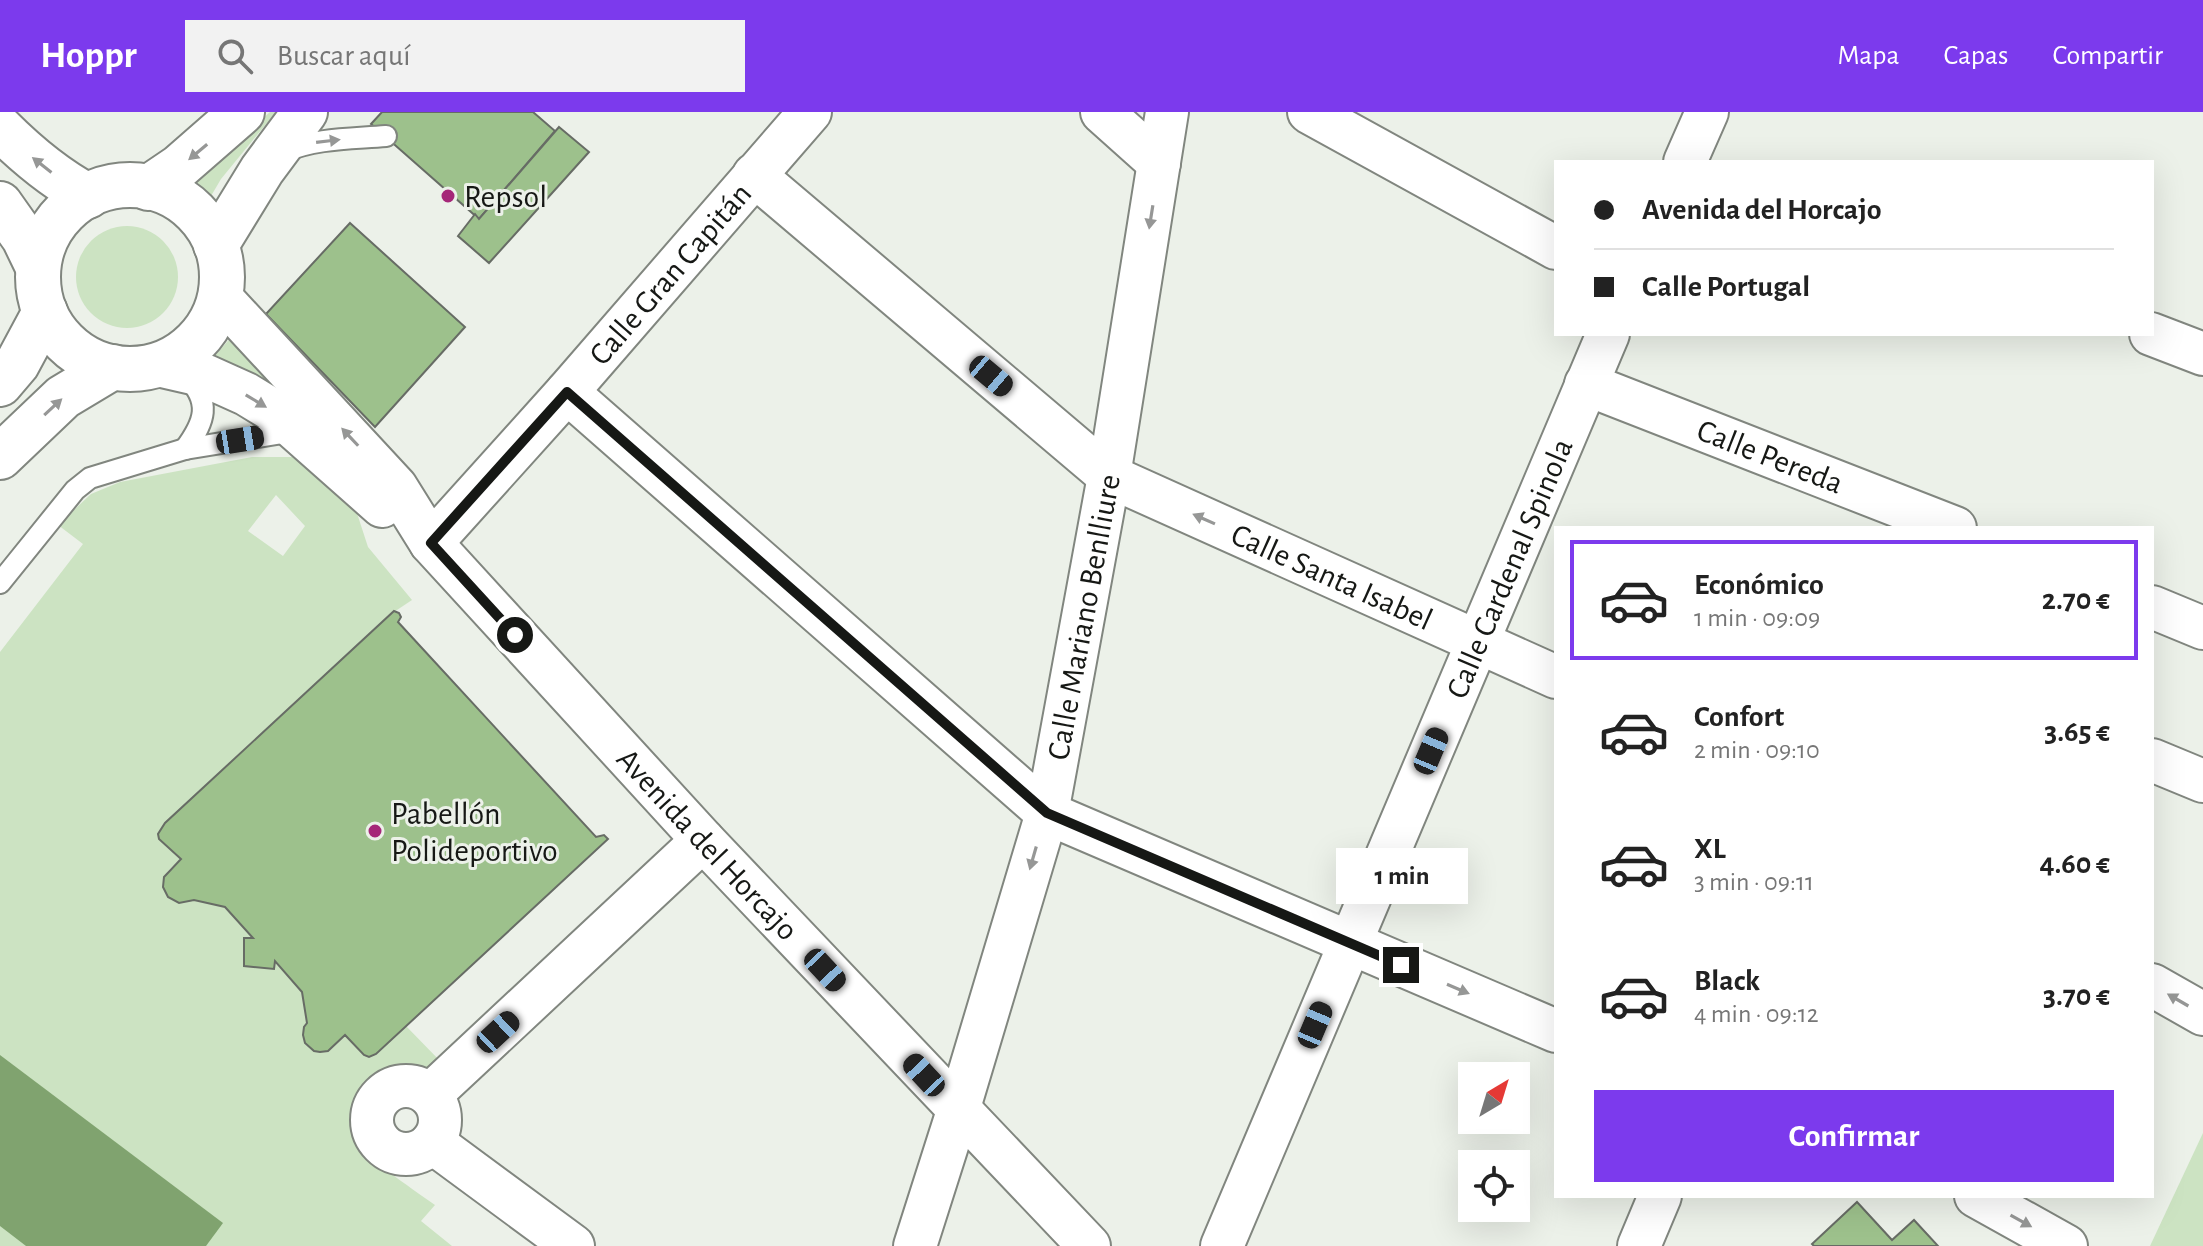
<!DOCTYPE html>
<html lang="es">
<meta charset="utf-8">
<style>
:root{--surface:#fff;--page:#f2f2f2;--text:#222;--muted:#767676;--line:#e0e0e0;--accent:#7c3aed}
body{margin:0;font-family:"Alegreya Sans",sans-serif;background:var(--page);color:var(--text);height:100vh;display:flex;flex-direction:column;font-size:30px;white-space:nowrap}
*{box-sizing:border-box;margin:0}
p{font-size:26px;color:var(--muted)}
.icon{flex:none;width:44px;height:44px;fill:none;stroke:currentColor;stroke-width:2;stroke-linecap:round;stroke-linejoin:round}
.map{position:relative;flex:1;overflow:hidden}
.panel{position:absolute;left:1554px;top:414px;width:600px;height:672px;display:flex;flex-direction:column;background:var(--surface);border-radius:0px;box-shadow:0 8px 32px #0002}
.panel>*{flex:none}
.banner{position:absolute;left:1554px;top:48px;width:600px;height:176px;border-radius:0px;box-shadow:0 8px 32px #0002;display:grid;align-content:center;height:176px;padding:0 40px;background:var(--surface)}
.needle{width:52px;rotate:38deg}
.fabs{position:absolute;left:1458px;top:950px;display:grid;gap:16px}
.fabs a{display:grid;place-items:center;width:72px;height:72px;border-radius:0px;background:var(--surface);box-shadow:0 8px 32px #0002;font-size:40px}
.end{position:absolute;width:36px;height:36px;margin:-18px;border:10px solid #161815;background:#fff;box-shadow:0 0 0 4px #fff}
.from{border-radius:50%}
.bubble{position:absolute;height:56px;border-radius:0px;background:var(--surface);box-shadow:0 8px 32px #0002;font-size:26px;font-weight:700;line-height:56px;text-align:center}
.car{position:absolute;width:24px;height:48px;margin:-24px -12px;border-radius:10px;box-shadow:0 0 6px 2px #0007;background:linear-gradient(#222 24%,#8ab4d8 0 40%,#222 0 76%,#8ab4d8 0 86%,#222 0)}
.banner b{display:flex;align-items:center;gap:28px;height:76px;font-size:30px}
.banner b+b{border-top:2px solid var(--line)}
.banner i{width:20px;height:20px;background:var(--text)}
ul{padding:14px 0 0;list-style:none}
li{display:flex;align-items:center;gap:24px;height:120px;margin:0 16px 12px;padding:0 24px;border:4px solid transparent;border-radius:0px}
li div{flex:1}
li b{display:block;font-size:30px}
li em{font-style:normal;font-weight:700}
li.on{border-color:var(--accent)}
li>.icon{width:72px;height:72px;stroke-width:1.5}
.primary-button{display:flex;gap:16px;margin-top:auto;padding:16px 40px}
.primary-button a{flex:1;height:92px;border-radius:0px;background:var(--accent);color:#fff;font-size:32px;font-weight:700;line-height:92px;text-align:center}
header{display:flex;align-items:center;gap:48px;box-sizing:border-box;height:112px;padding:0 40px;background:var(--accent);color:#fff}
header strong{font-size:38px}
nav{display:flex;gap:44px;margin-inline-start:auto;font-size:28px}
.search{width:560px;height:72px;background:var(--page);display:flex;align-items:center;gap:20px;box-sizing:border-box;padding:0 28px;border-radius:0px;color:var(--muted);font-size:30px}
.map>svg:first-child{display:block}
.green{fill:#cce3c2;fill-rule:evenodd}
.water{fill:#80a36f}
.building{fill:#9dc18c;stroke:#676c65;stroke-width:2}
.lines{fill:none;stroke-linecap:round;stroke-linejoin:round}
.service-casing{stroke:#81867f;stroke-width:24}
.minor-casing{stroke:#81867f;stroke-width:46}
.tertiary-casing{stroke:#81867f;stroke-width:48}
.secondary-casing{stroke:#81867f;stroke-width:48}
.service{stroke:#fff;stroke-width:20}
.minor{stroke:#fff;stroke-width:42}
.tertiary{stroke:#fff;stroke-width:44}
.secondary{stroke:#fff;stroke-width:44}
.oneway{fill:#969796}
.route{stroke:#161815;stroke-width:10}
.poi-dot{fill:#a52778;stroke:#ecf1e9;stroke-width:3}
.labels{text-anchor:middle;stroke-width:6;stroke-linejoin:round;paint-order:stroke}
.poi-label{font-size:32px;fill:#161815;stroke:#ecf1e9;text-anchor:start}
.street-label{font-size:32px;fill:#161815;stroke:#ecf1e9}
</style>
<header>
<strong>Hoppr</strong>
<div class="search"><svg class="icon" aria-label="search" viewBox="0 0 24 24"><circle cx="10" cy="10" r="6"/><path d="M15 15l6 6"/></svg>Buscar aquí</div>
<nav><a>Mapa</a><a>Capas</a><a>Compartir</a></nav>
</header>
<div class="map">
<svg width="2203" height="1134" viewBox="0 0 2203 1134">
<rect width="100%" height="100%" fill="#ecf1e9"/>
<g class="green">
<polygon points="270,0 276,0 221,67 211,84 194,68"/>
<circle cx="127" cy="165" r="51"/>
<polygon points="234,222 290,284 212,247"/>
<path d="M252 345H304L354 392 368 435 412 488 388 504 165 711 158 722 159 727 181 747C172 755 159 764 164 778 171 795 183 788 197 788 204 789 215 791 222 794 233 799 244 816 253 826H244V854L273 857 275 849 302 880 307 911C303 917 303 923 305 931 327 944 328 940 345 923L364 943 370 945 406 914 442 951C421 966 402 956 383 967 374 972 367 980 362 990 356 1003 356 1019 363 1033 373 1052 416 1079 435 1093L421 1109 452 1134H0V540L83 432 58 413 91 382 120 370ZM276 383 305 414 283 444 248 419Z"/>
<polygon points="2203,1021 2203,1134 2150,1134"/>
</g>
<polygon class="water" points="0,943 223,1111 206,1134 26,1134 0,1114"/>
<g class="building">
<polygon points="382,0 533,0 555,19 479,107 371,12"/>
<polygon points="559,15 589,40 489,151 458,124 475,102 479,107"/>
<polygon points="350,111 465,215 375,315 266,202"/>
<polygon points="394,499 399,501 401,505 398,510 596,725 604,723 608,727 376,942 369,945 364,943 345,923 328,939 320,940 314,939 305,931 303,923 304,915 307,911 302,880 275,849 274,857 244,854 244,826 253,826 225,795 194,788 179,791 168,785 163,775 164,765 181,747 159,727 158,722 165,711"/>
<polygon points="1857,1090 1892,1128 1914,1108 1938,1134 1814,1134 1812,1132"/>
</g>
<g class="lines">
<defs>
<g id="service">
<path d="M283 40C316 26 351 27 386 24"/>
<path d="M185 337C205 310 212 290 186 264"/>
<polyline points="0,471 75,378 90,366 185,337 295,319"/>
</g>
<g id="minor">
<polyline points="1102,0 1159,51"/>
<polyline points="1309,0 1556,136"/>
<polyline points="1685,50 1707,0"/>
<path id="s1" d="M754 63 1109 364 1556 565"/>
<path id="s2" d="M220 185 396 375 431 431 703 728 1089 1134"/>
<polyline points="2151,222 2203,242"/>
<polyline points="158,253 206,264 246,282 277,301 382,394"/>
<path id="s3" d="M1586 272 1955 416"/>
<polyline points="567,280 1047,701 1556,919"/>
<path id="s4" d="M431 431 567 280 810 0"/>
<polyline points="2152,495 2203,516"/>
<polyline points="2152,648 2203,669"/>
<polyline points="2152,873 2203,902"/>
<circle cx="406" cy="1008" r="34"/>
<polyline points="430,983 703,728"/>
<polyline points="432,1030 573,1134"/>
<polyline points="1976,1084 2066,1134"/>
<path id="s5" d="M915 1134 958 999 1047 701 1109 364 1167 0"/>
<path id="s6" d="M1222 1134 1608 222"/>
<polyline points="1639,1134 1660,1084"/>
</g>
<g id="tertiary">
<path d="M0 16C26 42 56 67 88 84"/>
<polyline points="0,92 24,126 38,155"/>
</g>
<g id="secondary">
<circle cx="130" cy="165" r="92"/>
<polyline points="148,76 179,55 242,0"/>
<polyline points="216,133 262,58 305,0"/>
<polyline points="0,272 17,252 45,200"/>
<polyline points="0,345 63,285 113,255"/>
</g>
</defs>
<use href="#service" class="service-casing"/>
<use href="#minor" class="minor-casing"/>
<use href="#tertiary" class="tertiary-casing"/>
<use href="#secondary" class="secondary-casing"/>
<use href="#service" class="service"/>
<use href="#minor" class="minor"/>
<use href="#tertiary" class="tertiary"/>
<use href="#secondary" class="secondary"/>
</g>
<defs><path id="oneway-solid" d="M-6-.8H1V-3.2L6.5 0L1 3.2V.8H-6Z" transform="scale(2)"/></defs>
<g class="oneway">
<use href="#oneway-solid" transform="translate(328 29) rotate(-7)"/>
<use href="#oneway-solid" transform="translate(198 40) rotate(140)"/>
<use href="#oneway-solid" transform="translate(42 53) rotate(-142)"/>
<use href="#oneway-solid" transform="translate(1151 105) rotate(99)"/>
<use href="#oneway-solid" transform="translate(256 289) rotate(31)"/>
<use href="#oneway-solid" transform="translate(53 295) rotate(-43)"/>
<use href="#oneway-solid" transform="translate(350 325) rotate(-133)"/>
<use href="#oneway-solid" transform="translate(1204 407) rotate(-156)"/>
<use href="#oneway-solid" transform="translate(1033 746) rotate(106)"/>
<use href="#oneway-solid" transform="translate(1458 877) rotate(23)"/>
<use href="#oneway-solid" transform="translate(2178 888) rotate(-150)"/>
<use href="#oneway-solid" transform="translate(2021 1109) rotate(29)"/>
</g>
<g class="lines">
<polyline class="route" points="515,523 431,431 567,280 1047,701 1401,853"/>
</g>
<g class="poi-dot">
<circle cx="448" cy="84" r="8"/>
<circle cx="375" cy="719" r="8"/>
</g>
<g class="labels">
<g class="poi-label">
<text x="464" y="95">Repsol</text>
<text x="391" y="712">Pabellón<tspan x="391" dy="37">Polideportivo</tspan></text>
</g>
<g class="street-label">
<text dy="11" stroke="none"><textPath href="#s4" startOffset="360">Calle Gran Capitán</textPath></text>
<text dy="11" stroke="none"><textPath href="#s3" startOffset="198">Calle Pereda</textPath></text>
<text dy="11" stroke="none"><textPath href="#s6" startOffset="736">Calle Cardenal Spinola</textPath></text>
<text dy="11" stroke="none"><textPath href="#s1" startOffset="710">Calle Santa Isabel</textPath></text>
<text dy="11" stroke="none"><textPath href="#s5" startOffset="652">Calle Mariano Benlliure</textPath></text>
<text dy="11" stroke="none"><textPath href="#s2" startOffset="734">Avenida del Horcajo</textPath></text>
</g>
</g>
</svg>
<div class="fabs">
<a><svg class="needle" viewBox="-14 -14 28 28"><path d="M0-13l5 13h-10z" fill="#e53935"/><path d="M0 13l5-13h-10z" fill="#767676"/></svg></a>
<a><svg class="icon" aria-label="locate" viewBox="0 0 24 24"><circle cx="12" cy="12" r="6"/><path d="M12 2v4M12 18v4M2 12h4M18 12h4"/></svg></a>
</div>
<i class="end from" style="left:515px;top:523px"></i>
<i class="end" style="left:1401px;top:853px"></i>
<div class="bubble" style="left:1336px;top:736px;width:132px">1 min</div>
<i class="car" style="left:991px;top:264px;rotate:130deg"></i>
<i class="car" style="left:240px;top:328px;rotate:81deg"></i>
<i class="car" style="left:1431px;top:639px;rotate:23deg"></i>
<i class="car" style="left:825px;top:858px;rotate:137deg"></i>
<i class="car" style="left:1315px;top:913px;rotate:23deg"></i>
<i class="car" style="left:498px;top:920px;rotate:47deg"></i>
<i class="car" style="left:924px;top:963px;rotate:317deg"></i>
<div class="banner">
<b><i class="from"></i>Avenida del Horcajo</b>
<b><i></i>Calle Portugal</b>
</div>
<section class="panel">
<ul>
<li class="on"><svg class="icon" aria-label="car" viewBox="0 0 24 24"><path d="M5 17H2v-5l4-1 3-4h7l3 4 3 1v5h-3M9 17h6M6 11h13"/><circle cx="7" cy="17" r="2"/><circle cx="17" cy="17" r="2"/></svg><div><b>Económico</b><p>1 min · 09:09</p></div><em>2.70 €</em></li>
<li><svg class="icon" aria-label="car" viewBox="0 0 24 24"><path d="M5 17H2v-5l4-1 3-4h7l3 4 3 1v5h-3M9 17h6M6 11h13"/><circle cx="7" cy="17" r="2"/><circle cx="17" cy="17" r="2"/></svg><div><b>Confort</b><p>2 min · 09:10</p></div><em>3.65 €</em></li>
<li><svg class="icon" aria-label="car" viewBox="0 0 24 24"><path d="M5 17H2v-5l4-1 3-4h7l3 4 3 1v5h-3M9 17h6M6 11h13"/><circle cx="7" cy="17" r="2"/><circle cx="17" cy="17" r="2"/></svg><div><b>XL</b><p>3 min · 09:11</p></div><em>4.60 €</em></li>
<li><svg class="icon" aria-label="car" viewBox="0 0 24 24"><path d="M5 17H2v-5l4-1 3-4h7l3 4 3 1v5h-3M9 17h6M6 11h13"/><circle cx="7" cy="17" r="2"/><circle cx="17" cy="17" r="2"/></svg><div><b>Black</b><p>4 min · 09:12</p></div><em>3.70 €</em></li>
</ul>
<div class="primary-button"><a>Confirmar</a></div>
</section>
</div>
